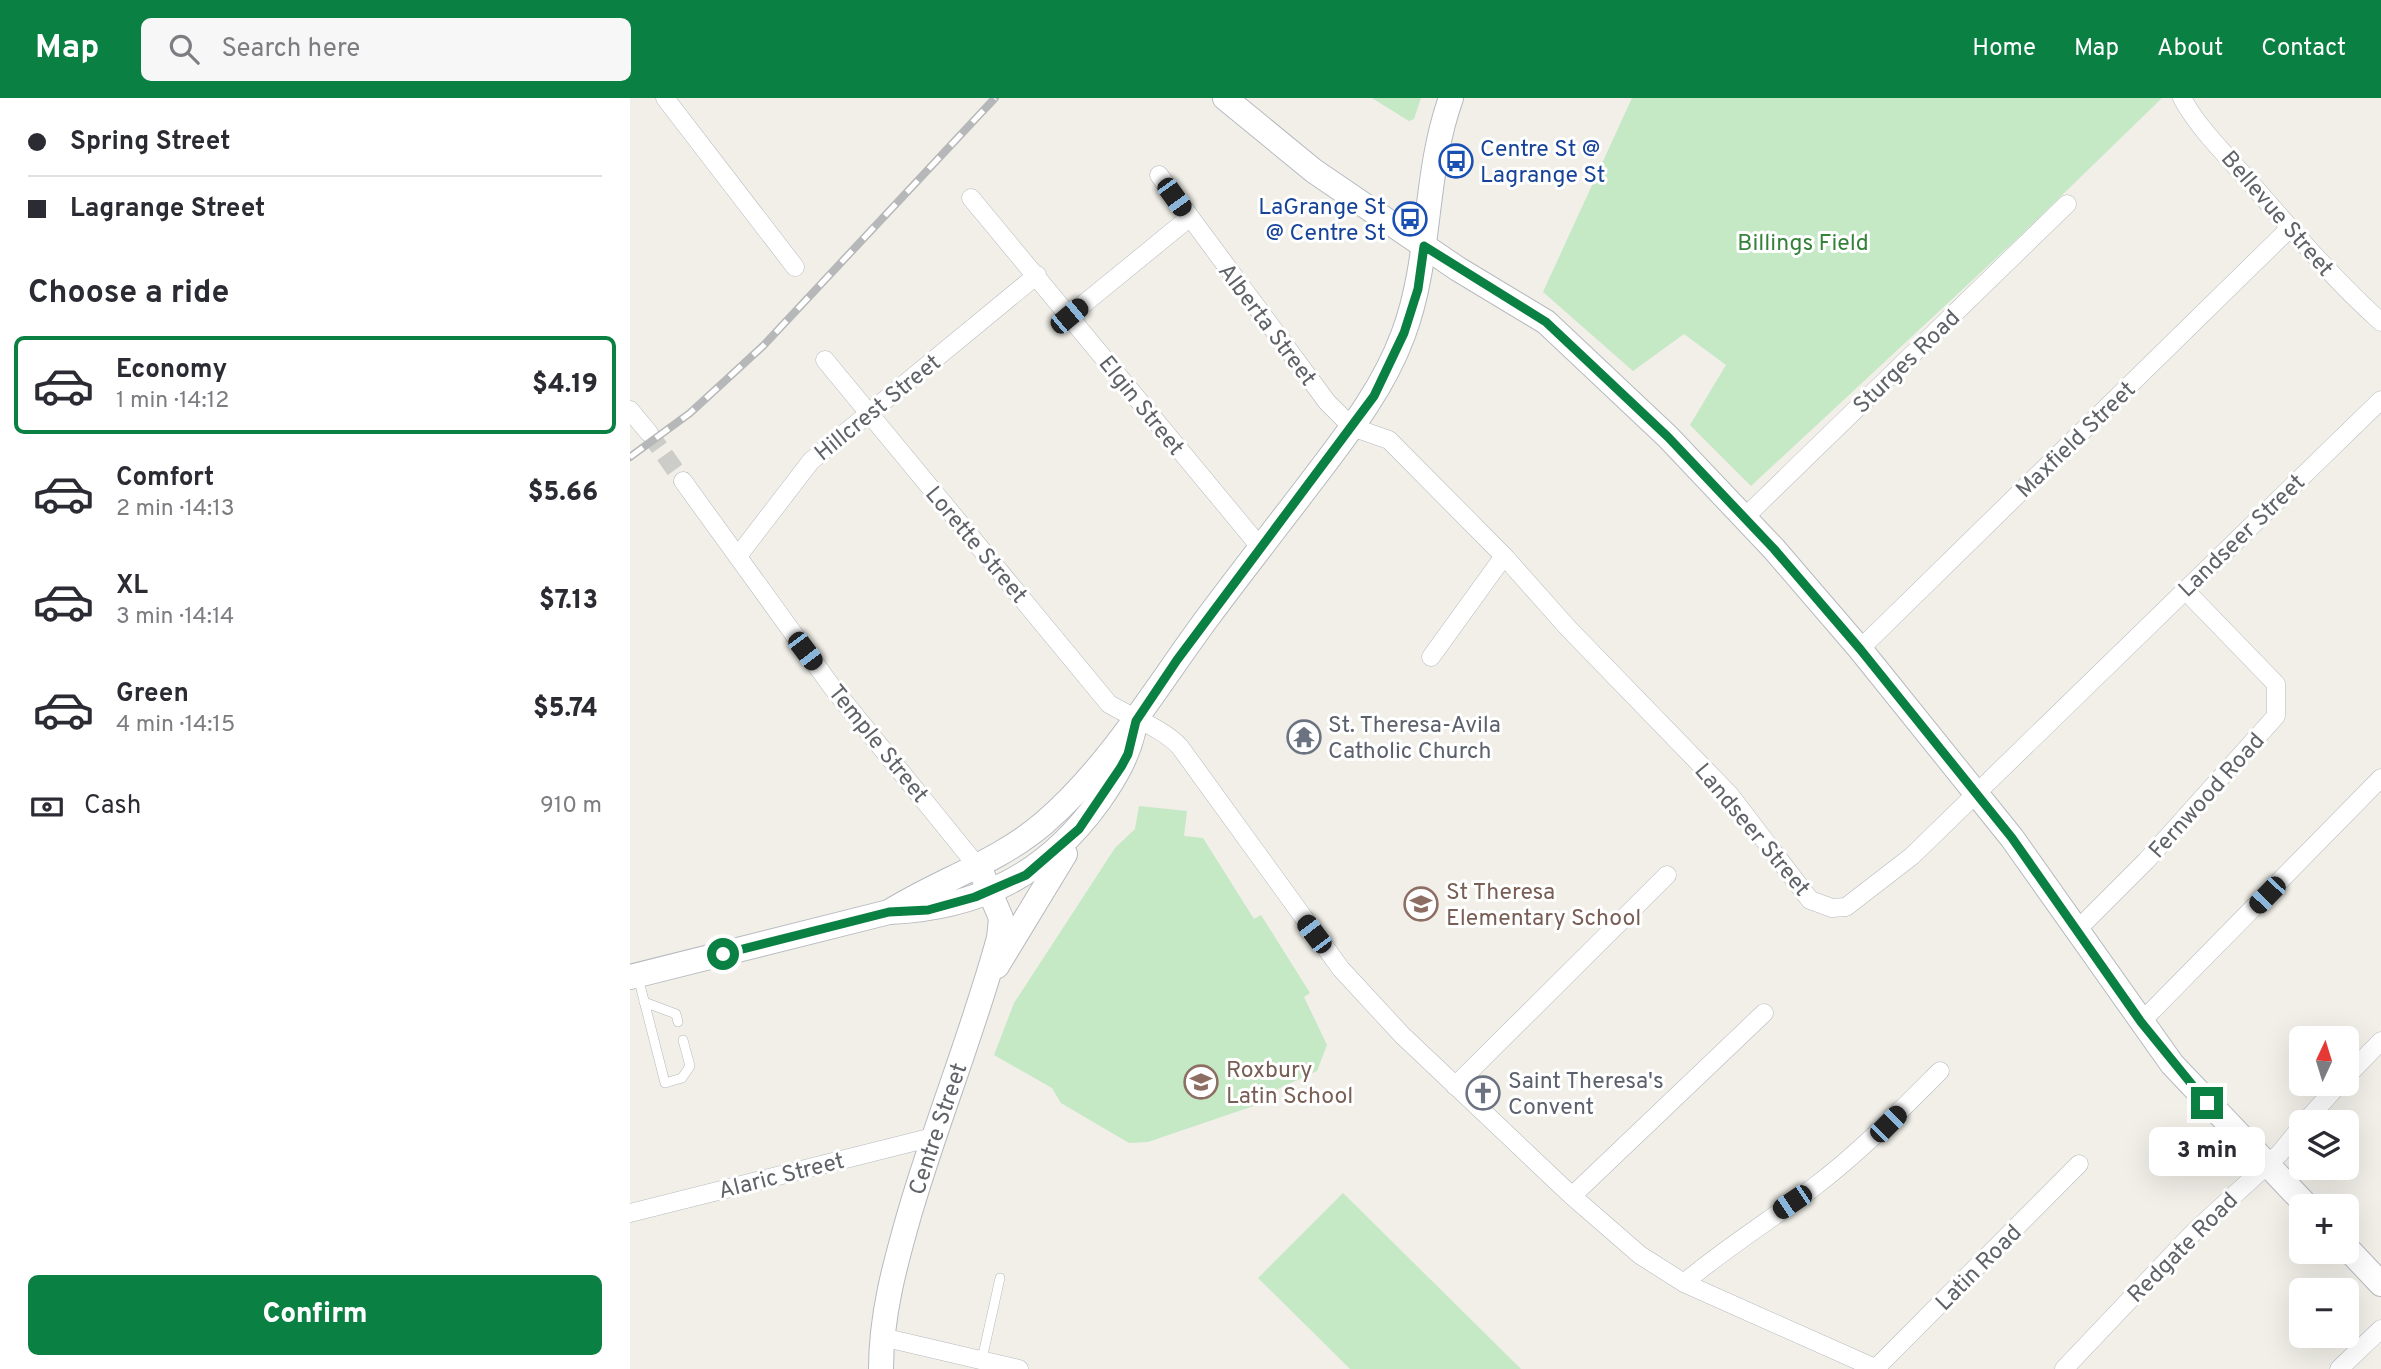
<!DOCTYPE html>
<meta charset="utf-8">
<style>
:root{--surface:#fff;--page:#f7f7f7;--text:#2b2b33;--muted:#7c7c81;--line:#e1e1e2;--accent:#0b8043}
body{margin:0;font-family:Overpass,sans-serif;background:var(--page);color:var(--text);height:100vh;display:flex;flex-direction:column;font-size:26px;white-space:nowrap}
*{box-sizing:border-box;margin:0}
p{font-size:23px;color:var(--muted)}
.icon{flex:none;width:38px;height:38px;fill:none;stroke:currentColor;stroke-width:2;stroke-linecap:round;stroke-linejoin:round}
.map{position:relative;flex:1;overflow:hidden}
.sheet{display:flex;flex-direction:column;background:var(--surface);width:630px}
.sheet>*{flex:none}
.hud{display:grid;align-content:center;height:154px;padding:0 28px;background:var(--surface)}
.needle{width:46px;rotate:4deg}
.tools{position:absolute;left:1659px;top:928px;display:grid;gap:14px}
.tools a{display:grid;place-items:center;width:70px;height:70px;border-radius:10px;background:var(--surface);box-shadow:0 7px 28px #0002;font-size:35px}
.end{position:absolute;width:32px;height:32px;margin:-16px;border:9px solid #0b8043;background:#fff;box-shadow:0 0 0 4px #fff}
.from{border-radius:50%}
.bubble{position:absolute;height:49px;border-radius:10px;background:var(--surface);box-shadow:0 7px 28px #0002;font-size:23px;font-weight:800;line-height:49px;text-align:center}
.car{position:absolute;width:21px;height:42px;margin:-21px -10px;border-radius:9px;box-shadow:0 0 5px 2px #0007;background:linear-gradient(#222 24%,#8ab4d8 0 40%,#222 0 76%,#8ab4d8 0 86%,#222 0)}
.hud b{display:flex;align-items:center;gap:24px;height:66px;font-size:26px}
.hud b+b{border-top:2px solid var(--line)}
.hud i{width:18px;height:18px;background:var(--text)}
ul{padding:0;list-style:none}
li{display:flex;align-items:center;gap:21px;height:98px;margin:0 14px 10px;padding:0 14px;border:4px solid transparent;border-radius:10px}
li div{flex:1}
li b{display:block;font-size:26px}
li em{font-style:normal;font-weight:800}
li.current{border-color:var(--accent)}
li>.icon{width:63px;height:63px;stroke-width:1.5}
h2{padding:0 28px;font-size:32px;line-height:84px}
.pay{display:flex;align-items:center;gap:18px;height:77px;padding:0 28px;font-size:26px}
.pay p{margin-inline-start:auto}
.cta{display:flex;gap:14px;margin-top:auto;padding:14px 28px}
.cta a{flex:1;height:80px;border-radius:10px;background:var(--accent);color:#fff;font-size:28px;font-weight:800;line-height:80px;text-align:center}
header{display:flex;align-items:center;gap:42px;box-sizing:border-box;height:98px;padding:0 35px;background:var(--accent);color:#fff}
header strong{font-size:33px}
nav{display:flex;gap:38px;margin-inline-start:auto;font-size:24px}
.search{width:490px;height:63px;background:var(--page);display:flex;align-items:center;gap:18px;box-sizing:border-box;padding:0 24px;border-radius:10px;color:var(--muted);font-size:26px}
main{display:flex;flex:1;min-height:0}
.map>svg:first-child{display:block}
.green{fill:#c5e8c5}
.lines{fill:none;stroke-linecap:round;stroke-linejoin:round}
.minor-tunnel{stroke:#ccccc8;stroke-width:18;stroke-dasharray:18 9;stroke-linecap:butt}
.service-casing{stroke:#b5b8bc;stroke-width:10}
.minor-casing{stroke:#b5b8bc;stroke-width:19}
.secondary-casing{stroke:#b6babf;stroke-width:26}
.service{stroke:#fff;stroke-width:9}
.minor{stroke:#fff;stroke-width:18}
.secondary{stroke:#fff;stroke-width:24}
.rail-casing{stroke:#b6b7b8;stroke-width:8}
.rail{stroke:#fff;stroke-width:5;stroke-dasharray:16;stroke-linecap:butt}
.route{stroke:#0b8043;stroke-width:9}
.labels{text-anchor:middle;stroke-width:6;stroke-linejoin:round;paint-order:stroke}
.transit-label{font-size:23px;fill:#164399;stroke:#fff;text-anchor:start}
.street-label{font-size:23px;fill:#5f6368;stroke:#fff}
.park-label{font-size:23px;fill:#348238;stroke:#fff}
.worship-label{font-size:23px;fill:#5b616d;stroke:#fff;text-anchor:start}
.education-label{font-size:23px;fill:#785e54;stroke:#fff;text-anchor:start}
</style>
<header>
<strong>Map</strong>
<div class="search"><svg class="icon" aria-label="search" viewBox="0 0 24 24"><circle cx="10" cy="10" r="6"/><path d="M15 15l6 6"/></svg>Search here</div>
<nav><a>Home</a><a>Map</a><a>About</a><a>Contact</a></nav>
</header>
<main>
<section class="sheet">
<div class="hud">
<b><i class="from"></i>Spring Street</b>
<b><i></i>Lagrange Street</b>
</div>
<h2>Choose a ride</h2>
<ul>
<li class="current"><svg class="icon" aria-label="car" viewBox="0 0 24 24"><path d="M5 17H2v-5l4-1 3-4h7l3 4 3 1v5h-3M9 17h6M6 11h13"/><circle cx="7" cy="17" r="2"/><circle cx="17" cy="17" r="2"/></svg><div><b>Economy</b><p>1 min · 14:12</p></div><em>$4.19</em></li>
<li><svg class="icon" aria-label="car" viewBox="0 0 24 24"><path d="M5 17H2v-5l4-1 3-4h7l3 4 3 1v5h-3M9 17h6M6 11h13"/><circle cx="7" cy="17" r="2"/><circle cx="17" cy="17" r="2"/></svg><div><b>Comfort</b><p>2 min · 14:13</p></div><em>$5.66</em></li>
<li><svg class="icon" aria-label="car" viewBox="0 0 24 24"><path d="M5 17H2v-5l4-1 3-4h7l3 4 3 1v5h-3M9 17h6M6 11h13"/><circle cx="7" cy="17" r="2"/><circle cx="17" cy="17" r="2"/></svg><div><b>XL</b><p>3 min · 14:14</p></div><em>$7.13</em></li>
<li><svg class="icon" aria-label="car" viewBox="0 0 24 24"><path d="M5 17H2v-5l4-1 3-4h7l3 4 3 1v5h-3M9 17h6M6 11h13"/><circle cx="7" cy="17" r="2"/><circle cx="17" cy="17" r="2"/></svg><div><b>Green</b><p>4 min · 14:15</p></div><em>$5.74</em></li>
</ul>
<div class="pay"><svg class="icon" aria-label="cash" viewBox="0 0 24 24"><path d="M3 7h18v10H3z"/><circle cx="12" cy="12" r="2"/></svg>Cash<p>910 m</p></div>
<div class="cta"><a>Confirm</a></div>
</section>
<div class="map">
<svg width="1751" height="1271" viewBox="0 0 1751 1271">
<rect width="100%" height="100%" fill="#f1efe8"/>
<g class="green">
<polygon points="742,0 791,0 784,21 779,23"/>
<polygon points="1002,0 1532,0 1391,137 1121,388 1060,327 1096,267 1054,236 1003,273 913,194"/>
<polygon points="509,708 557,713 554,738 573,740 624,821 631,817 680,895 674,899 697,947 687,973 641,994 641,1002 518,1044 499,1045 431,1005 422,990 364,957 384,905 485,750 505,731"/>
<polygon points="713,1095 891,1271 720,1271 628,1180"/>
</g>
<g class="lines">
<polyline class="minor-tunnel" points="19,335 53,383"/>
<defs>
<g id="service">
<polyline points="8,879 35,985 52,980 60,968 53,942"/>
<polyline points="14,904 46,916 48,924"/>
<polyline points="352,1261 370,1180"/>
</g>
<g id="minor">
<polyline points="35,0 165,169"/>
<path d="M1552 0C1568 30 1597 58 1619 83 1662 132 1703 181 1751 224"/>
<polyline points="529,77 697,304 722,329 759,342 874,458 938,530 1100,697 1180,802 1202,810 1216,809 1282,758 1751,302"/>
<polyline points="341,100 631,450"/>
<polyline points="439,218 559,120"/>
<path d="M195 262 479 606C501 619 534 631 550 649L711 871 772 937 942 1098 1010 1157 1054 1185 1247 1271"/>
<polyline points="0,312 19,335"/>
<polyline points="53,383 202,589 348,769"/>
<polyline points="1115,419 1437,106"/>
<polyline points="108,458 181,363 407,177"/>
<polyline points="1230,551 1660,130"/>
<polyline points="801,559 874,458"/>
<polyline points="1448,831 1516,763 1646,618 1646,586 1555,492"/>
<polyline points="1511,924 1751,680"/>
<polyline points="1717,978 1751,943"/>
<polyline points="825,988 1037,777"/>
<polyline points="1675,1024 1710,985"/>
<polyline points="942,1098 1134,915"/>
<polyline points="0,1115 303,1039"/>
<path d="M1054 1185C1095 1150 1141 1122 1184 1089 1230 1054 1269 1014 1310 973"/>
<polyline points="252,1239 389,1271"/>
<polyline points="1246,1270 1449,1066"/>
<polyline points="1434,1271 1564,1134 1650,1055 1671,1029"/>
<polyline points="1709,1271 1751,1231"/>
</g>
<g id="secondary">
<polyline points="595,0 684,73 828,171 916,224 1038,339 1144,451 1230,551 1382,740 1542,966 1677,1108"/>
<path d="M259 814C310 782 367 765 414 725 481 667 526 589 578 519 613 472 649 426 684 380 718 335 753 291 773 237 802 160 793 78 821 0"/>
<polyline points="367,868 435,756"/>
<path d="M0 879 259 814C349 810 416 777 469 703 485 680 498 658 504 631"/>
<polyline points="1717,1150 1751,1186"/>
<path id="s1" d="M251 1271C251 1217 265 1166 280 1114 307 1022 344 932 369 840L371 820 353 778"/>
</g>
</defs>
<use href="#service" class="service-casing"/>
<use href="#minor" class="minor-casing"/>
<use href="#secondary" class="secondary-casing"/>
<use href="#service" class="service"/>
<use href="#minor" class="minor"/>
<use href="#secondary" class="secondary"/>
<defs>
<polyline id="rail" points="0,359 60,315 133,248 365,0"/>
</defs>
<use href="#rail" class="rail-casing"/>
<use href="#rail" class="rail"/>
</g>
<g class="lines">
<polyline class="route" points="93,856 259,814 298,812 345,799 396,777 449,731 491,669 498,656 506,623 547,562 744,298 774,235 788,191 794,148 916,224 1038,339 1144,451 1230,551 1382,740 1511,924 1577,1005"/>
</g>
<defs>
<symbol id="bus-ring" viewBox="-11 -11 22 22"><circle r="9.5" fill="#fff" stroke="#1a4fb4" stroke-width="1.5"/><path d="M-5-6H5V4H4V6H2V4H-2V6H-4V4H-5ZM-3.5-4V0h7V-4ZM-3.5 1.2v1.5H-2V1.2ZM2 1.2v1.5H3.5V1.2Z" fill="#1a4fb4"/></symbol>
<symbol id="temple-ring" viewBox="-11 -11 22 22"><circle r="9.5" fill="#fff" stroke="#6b7280" stroke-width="1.5"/><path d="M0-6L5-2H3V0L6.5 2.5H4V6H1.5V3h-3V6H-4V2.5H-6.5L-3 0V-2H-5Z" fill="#6b7280"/></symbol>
<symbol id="school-ring" viewBox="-11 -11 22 22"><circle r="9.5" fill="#fff" stroke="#8d6e63" stroke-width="1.5"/><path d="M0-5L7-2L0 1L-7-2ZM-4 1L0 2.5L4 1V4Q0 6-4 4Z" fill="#8d6e63"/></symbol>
<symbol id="church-ring" viewBox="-11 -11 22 22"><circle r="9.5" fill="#fff" stroke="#6b7280" stroke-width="1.5"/><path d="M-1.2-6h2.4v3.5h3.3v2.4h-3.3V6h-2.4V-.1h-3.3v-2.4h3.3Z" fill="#6b7280"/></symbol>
</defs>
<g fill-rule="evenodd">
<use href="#bus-ring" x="807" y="44" width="38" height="38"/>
<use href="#bus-ring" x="761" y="102" width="38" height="38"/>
<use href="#temple-ring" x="655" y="620" width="38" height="38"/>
<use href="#school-ring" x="772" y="787" width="38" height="38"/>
<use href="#school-ring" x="552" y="965" width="38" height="38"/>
<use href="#church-ring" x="834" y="976" width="38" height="38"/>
</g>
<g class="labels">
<g class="transit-label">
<text x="850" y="58">Centre St @<tspan x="850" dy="26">Lagrange St</tspan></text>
<text x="756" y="116" text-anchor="end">LaGrange St<tspan x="756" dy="26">@ Centre St</tspan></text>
</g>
<g class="street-label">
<text transform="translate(1648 115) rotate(49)" y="8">Bellevue Street</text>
<text transform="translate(638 226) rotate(53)" y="8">Alberta Street</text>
<text transform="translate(1276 263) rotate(-44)" y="8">Sturges Road</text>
<text transform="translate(512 307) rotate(51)" y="8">Elgin Street</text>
<text transform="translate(247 309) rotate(-39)" y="8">Hillcrest Street</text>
<text transform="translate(1445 341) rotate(-44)" y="8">Maxfield Street</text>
<text transform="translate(1611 437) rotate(-44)" y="8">Landseer Street</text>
<text transform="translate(347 446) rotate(50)" y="8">Lorette Street</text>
<text transform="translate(249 645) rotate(51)" y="8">Temple Street</text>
<text transform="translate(1576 697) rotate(-48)" y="8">Fernwood Road</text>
<text transform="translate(1123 731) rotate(50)" y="8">Landseer Street</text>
<text dy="8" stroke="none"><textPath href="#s1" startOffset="248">Centre Street</textPath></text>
<text transform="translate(151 1077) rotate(-14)" y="8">Alaric Street</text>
<text transform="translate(1552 1149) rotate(-45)" y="8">Redgate Road</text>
<text transform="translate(1348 1169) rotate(-45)" y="8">Latin Road</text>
</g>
<g class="park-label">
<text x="1173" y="152">Billings Field</text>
</g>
<g class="worship-label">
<text x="698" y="634">St. Theresa-Avila<tspan x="698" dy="26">Catholic Church</tspan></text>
<text x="878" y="990">Saint Theresa's<tspan x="878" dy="26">Convent</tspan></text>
</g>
<g class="education-label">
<text x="816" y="801">St Theresa<tspan x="816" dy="26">Elementary School</tspan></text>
<text x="596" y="979">Roxbury<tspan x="596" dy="26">Latin School</tspan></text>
</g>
</g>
</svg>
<div class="tools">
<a><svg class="needle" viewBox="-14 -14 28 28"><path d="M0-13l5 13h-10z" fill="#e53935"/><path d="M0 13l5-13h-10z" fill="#7c7c81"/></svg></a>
<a><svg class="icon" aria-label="layers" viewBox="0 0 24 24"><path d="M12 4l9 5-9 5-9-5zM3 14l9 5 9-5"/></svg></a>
<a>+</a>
<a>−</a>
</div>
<i class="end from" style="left:93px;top:856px"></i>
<i class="end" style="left:1577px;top:1005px"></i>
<div class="bubble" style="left:1519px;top:1029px;width:116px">3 min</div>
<i class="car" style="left:544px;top:99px;rotate:144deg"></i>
<i class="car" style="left:439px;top:218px;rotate:50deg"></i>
<i class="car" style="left:175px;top:553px;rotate:143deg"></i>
<i class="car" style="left:1637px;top:797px;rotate:224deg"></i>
<i class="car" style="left:684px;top:836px;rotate:323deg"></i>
<i class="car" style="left:1258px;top:1026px;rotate:45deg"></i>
<i class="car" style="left:1162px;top:1104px;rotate:236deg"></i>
</div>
</main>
